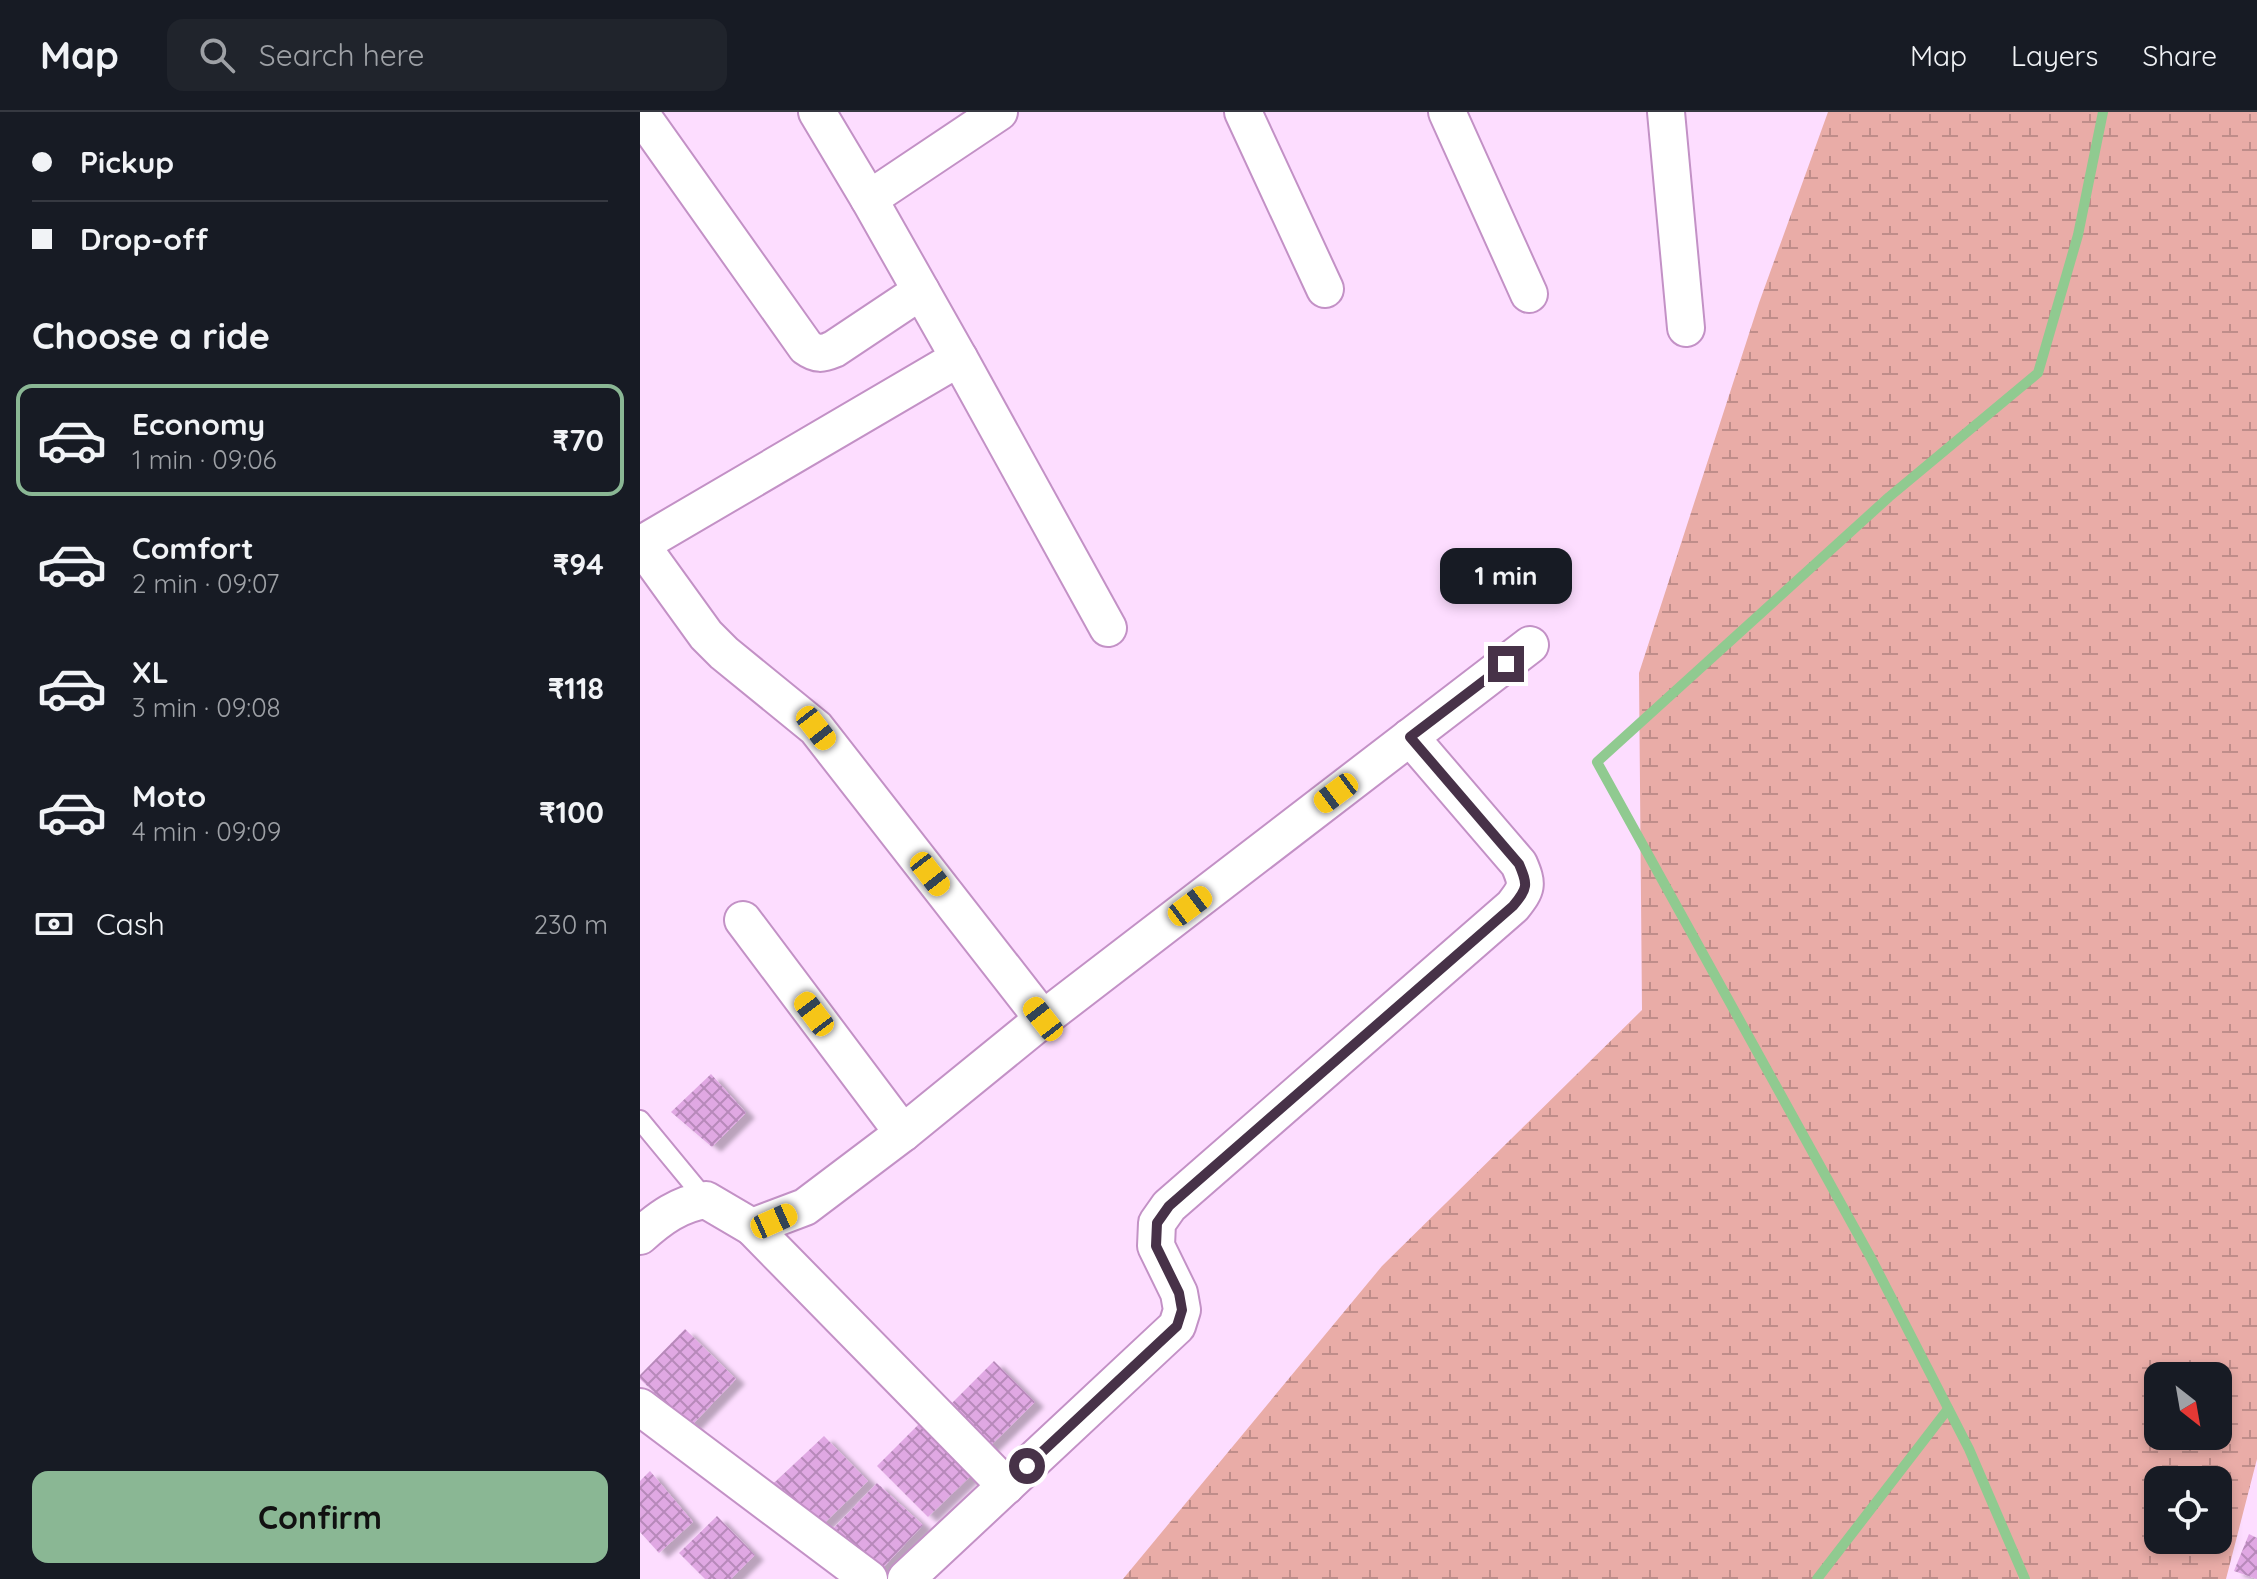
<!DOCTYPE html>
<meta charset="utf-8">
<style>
:root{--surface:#171b24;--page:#20242c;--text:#f1f3f6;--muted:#9ea1a6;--line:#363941;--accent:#8ab794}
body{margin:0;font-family:Quicksand,sans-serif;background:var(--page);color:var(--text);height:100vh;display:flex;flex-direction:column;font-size:30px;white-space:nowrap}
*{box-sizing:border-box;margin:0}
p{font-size:26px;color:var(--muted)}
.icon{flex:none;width:44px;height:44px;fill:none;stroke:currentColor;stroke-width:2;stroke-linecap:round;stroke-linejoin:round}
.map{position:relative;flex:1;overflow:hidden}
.panel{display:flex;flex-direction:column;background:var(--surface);width:640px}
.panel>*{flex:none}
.top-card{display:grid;align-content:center;height:176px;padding:0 32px;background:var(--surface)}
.needle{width:52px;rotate:149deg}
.tools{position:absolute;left:1504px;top:1250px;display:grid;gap:16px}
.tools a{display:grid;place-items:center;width:88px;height:88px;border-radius:16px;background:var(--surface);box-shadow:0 4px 12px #0003;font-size:40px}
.end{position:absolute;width:36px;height:36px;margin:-18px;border:10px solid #473248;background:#fff;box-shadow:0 0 0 4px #fff}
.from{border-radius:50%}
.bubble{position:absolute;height:56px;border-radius:16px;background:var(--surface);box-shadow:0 4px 12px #0003;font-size:26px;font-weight:700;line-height:56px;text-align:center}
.car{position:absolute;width:24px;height:48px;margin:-24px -12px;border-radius:10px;box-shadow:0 0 6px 2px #0007;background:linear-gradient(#f5c518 24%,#345 0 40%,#f5c518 0 76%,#345 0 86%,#f5c518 0)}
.top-card b{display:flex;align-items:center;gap:28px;height:76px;font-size:30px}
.top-card b+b{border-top:2px solid var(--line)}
.top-card i{width:20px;height:20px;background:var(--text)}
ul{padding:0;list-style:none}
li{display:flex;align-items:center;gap:24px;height:112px;margin:0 16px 12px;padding:0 16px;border:4px solid transparent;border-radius:16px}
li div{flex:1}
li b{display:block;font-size:30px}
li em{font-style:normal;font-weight:700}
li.current{border-color:var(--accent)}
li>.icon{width:72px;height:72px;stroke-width:1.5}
h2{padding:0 32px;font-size:36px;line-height:96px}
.pay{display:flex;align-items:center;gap:20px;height:88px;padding:0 32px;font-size:30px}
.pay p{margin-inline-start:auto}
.button{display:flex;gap:16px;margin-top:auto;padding:16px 32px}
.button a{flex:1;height:92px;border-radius:16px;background:var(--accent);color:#111;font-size:32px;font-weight:700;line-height:92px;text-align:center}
header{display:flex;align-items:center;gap:48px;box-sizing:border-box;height:112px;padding:0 40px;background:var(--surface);border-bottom:2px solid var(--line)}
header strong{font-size:38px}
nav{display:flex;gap:44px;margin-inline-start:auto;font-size:28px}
.search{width:560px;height:72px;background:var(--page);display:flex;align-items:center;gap:20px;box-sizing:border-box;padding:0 28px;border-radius:16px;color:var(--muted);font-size:30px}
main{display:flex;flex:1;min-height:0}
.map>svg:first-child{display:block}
.wetland{fill:url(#wetland-marsh);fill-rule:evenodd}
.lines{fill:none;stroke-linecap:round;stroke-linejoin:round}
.stream{stroke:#90ca90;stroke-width:10}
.building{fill:url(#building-cross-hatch);filter:url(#shadow)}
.lane-casing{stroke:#c391c6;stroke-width:22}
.street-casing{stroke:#c391c6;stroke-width:40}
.lane{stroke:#fff;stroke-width:18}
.street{stroke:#fff;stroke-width:36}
.route{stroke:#473248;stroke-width:10}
</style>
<header>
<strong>Map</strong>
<div class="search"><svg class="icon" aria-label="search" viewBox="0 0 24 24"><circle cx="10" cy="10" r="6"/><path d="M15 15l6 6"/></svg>Search here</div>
<nav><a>Map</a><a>Layers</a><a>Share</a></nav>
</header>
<main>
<section class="panel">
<div class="top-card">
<b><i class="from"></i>Pickup</b>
<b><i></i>Drop-off</b>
</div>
<h2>Choose a ride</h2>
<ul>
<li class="current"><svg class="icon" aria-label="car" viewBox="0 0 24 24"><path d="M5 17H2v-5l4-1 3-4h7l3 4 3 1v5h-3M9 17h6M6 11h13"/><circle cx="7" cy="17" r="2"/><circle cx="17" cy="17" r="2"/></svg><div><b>Economy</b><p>1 min · 09:06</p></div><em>₹70</em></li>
<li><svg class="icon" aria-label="car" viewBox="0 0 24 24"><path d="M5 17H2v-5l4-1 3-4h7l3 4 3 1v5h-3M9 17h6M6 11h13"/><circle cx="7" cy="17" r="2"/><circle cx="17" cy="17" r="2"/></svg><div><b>Comfort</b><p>2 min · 09:07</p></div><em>₹94</em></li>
<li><svg class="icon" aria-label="car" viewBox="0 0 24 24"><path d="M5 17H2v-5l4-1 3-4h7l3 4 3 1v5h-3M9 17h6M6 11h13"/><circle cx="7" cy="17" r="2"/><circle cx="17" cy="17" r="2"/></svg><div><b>XL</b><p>3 min · 09:08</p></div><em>₹118</em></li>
<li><svg class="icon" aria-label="car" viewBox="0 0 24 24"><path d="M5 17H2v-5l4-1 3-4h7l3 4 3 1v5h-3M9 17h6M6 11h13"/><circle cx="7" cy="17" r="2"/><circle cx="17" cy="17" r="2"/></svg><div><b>Moto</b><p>4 min · 09:09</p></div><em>₹100</em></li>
</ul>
<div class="pay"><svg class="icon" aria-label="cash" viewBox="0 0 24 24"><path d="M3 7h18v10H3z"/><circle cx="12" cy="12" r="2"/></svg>Cash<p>230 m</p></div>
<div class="button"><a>Confirm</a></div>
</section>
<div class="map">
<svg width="1617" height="1467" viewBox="0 0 1617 1467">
<defs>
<pattern id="wetland-marsh" width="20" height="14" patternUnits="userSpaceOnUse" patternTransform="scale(2)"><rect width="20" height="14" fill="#e9aca7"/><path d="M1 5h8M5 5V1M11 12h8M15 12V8" fill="none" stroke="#bf8d8a"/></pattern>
<pattern id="building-cross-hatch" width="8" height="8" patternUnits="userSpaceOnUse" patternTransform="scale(2)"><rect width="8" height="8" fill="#e0a8e3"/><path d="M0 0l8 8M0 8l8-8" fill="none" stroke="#b789ba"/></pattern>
<filter id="shadow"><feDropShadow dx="9" dy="5" stdDeviation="2" flood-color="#0004"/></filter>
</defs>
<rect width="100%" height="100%" fill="#fdddff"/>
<path class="wetland" d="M1188 0H1617V1347L1586 1467H483L742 1154 1002 898 999 561 1119 191ZM1518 1264H1578V1324H1518ZM1518 1368H1578V1428H1518Z"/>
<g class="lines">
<g class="stream">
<polyline points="1177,1467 1308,1297"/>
<polyline points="1385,1467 1329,1337 1231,1146 957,650 1249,385 1398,261 1438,123 1463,0"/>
</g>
</g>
<g class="building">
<polygon points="71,962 106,1001 72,1035 31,1000"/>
<polygon points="45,1217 96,1267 50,1315 0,1267 0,1263"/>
<polygon points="354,1249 395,1290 345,1339 305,1298"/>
<polygon points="285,1306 337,1358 288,1405 237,1354"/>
<polygon points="184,1324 228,1369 178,1417 134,1371"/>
<polygon points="10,1359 53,1410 19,1441 0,1420 0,1369"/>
<polygon points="237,1371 283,1413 236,1463 190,1420"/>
<polygon points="77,1404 115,1443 91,1467 65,1467 39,1441"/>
<polygon points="1609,1422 1617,1426 1617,1467 1594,1459"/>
</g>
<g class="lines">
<defs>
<polyline id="lane" points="0,1008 66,1088"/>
<g id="street">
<polyline points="177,0 229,87"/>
<polyline points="603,0 685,177"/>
<polyline points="807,0 889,182"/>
<polyline points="1026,0 1046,216"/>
<path d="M0 1 166 235C177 243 182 242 194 237L281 179"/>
<polyline points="319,246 468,516"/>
<polyline points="0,433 319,246 229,87 359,0"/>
<polyline points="1,433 66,523 84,541 176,616 403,907"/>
<polyline points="103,808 263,1021"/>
<polyline points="112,1115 366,1374"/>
<path d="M0 1124C20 1106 39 1092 66 1088L112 1115 165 1095 263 1021 403 907 890 533"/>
<polyline points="0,1295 229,1467"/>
<path d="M266 1467 537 1214 542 1198 539 1181 516 1134 517 1111 529 1094 873 794C887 776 888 773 879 752L770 625"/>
</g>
</defs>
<use href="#lane" class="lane-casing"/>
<use href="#street" class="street-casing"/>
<use href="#lane" class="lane"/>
<use href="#street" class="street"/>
</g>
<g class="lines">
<path class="route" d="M387 1354 537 1214 542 1198 539 1181 516 1134 517 1111 529 1094 873 794C888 776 888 773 879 752L770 625 866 552"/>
</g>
</svg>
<div class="tools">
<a><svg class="needle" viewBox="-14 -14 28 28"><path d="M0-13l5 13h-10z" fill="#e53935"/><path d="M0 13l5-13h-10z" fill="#9ea1a6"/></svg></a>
<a><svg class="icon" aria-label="locate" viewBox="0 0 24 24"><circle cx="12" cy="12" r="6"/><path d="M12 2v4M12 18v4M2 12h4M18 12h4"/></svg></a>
</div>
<i class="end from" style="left:387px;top:1354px"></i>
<i class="end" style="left:866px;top:552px"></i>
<div class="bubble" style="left:800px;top:436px;width:132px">1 min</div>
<i class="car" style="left:176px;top:616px;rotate:142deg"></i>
<i class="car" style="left:696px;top:681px;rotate:233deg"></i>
<i class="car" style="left:290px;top:762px;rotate:142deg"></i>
<i class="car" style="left:550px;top:794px;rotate:53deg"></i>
<i class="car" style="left:174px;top:902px;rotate:323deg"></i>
<i class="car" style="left:403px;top:907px;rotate:322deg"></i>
<i class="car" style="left:134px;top:1109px;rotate:66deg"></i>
</div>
</main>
